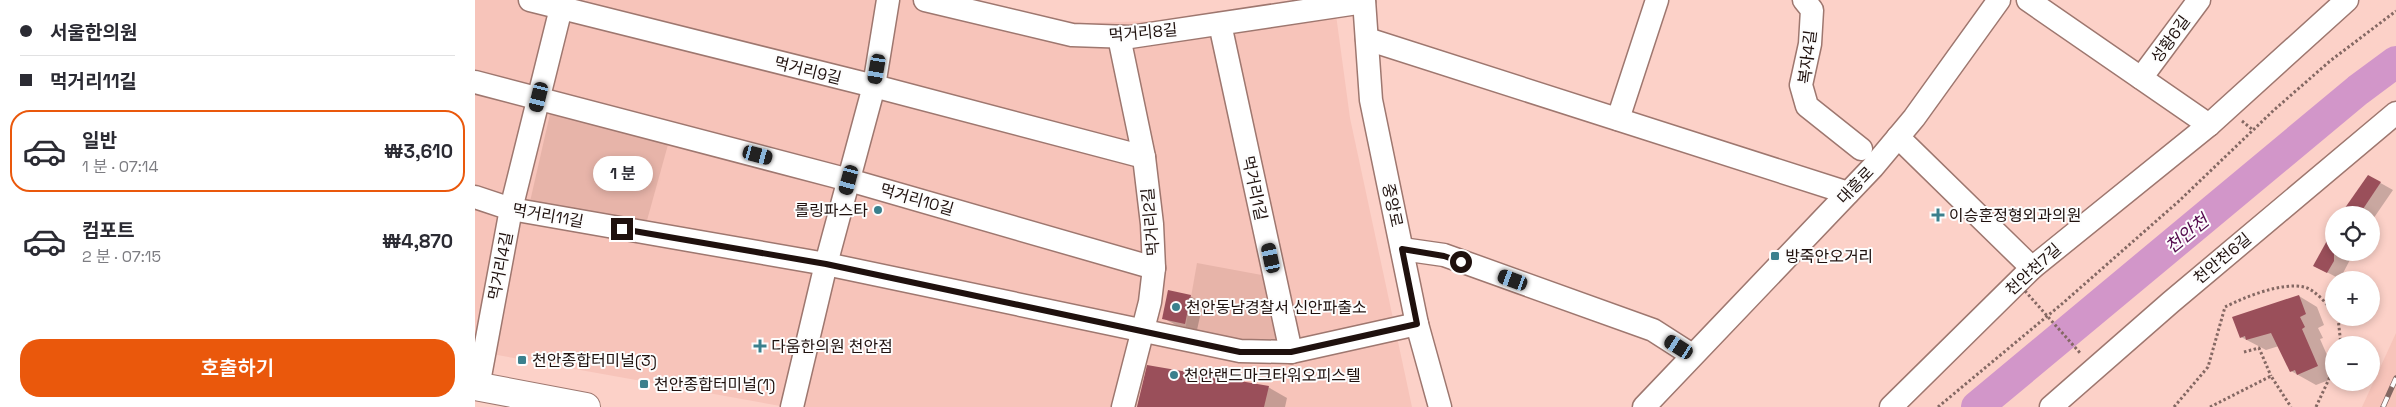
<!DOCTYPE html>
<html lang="ko">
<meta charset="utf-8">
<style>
:root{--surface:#fff;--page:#f7f7f7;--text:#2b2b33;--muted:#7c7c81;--line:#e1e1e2;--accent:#ea580c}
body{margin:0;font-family:"Space Grotesk","Noto Sans KR",sans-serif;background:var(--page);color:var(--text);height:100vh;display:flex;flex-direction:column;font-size:19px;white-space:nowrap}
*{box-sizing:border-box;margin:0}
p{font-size:16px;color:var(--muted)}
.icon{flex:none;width:28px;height:28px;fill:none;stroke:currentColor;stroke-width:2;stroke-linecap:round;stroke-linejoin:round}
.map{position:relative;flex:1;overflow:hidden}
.side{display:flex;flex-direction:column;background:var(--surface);width:475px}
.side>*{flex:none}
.guide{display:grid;align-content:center;height:110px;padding:0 20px;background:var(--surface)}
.tools{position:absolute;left:1850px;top:206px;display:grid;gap:10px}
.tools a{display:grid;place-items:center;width:55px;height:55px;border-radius:50%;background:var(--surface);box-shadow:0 2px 8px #0003;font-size:25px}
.end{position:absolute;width:22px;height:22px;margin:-11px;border:6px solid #1f110e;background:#fff;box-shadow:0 0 0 2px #fff}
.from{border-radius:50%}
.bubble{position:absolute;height:35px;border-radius:18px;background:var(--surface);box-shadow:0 2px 8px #0003;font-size:16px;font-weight:600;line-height:35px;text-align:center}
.car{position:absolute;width:15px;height:30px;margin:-15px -8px;border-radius:6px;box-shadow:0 0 4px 1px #0007;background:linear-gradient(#222 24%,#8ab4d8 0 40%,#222 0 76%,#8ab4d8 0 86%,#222 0)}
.guide b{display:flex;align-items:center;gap:18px;height:48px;font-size:19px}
.guide b+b{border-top:1px solid var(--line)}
.guide i{width:12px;height:12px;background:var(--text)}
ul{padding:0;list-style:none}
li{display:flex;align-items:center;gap:15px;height:82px;margin:0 10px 8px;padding:0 10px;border:2px solid transparent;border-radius:20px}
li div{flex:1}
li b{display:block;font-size:19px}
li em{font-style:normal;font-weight:600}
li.current{border-color:var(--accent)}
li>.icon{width:45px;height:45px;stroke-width:1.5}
.action{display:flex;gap:10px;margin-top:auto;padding:10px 20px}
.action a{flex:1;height:58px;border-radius:20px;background:var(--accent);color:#fff;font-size:20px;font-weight:600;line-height:58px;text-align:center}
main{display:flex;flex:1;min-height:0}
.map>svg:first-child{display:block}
.built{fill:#f7c4ba}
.green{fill:#e7b4a9}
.shadow{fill:#0003}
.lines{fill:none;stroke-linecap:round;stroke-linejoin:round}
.river{stroke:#d296c9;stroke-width:32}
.building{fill:#9a4f5a}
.minor-casing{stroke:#9e776f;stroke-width:25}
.major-casing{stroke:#9e776f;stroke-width:30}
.path{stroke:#846863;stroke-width:3;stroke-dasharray:2.5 2.5;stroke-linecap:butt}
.minor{stroke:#fff;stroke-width:22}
.major{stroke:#fff;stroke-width:28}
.rail-casing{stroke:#836762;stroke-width:5.5}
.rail{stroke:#fdfdfd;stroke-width:4;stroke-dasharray:11;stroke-linecap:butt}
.path-bridge{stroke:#846863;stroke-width:3;stroke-dasharray:2.5 2.5;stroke-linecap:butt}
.route{stroke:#1f110e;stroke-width:6}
.poi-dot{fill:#3b808d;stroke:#fdfdfd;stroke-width:2}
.labels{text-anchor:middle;stroke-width:4;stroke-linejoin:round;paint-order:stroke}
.street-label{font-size:16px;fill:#1f110e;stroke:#fdfdfd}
.poi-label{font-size:16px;fill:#1f110e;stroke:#fdfdfd;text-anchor:start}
.water-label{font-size:18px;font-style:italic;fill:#540b4e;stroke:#fdfdfd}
</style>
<main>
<section class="side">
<div class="guide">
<b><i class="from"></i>서울한의원</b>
<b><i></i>먹거리11길</b>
</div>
<ul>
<li class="current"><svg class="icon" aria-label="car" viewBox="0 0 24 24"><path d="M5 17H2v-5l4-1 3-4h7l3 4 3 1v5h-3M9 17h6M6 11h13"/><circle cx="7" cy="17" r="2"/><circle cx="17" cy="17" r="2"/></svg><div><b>일반</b><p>1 분 · 07:14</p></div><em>₩3,610</em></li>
<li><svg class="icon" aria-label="car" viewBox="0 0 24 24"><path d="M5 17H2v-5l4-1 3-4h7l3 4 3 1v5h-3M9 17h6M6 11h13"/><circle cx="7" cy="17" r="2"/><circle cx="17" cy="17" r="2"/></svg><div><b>컴포트</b><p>2 분 · 07:15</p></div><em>₩4,870</em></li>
</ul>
<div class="action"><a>호출하기</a></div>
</section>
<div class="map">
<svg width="1921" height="407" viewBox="0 0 1921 407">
<rect width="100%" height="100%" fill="#fcd1c8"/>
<g class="built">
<polygon points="0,0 485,0 567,19 609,23 678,21 859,0 875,118 937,407 311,407 0,351"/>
<polygon points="1921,333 1921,407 1887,407"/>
</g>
<g class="green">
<polygon points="75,114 194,141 171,224 54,206"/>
<polygon points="722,263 792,276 806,342 786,345 710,331"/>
</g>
<g class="shadow">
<polygon points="1893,176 1918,190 1896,222 1896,215 1867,215"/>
<polygon points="1859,252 1879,252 1865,279 1840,266"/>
<polygon points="715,296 728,303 722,330 701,325 688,318"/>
<polygon points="1824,296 1842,307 1849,325 1843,328 1848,338 1845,339 1859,371 1859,378 1841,385 1816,371 1804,346 1791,350 1766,337"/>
<polygon points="673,367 793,387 812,398 810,407 662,407"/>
</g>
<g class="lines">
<polyline class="river" points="1502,407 1883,90 1921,62"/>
</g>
<g class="building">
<polygon points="1893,175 1906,182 1884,215 1865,215"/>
<polygon points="1859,228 1859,261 1852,273 1838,266"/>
<polygon points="693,290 716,295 710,324 687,319"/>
<polygon points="1824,295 1831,314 1825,317 1830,327 1827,329 1843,366 1822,375 1820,370 1815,372 1796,333 1771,340 1770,336 1765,338 1757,317"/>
<polygon points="672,365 794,386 789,407 662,407"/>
</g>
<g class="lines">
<defs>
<g id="minor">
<polyline points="55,0 399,86 669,157"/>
<polyline points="450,0 597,35 655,37 889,2"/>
<polyline points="889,0 896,100 942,324 965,407"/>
<polyline points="1329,0 1337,10 1335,44 1326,85 1332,106 1386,149"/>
<polyline points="1553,0 1734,125"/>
<polyline points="745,24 816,352"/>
<polyline points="644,37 669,157 677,224 679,268 675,302 648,407"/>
<polyline points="892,39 1373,193"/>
<polyline points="1666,78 1724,0"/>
<polyline points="0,82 374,180 679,268"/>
<polyline points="1143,119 1182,0"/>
<polyline points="1423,137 1557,268"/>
<polyline points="0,197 36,209 351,264 765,351 816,352 942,324"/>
<polyline points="927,249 969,255 1178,330 1217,355"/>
<polyline points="3,387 36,209 88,0"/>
<polyline points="317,407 351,264 399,86 413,0"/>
<polyline points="1169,407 1398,167 1439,118 1524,0"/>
<polyline points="1416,407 1557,268 1734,125 1872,0"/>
<polyline points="1576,407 1696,302 1921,113"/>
</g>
<polyline id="major" points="0,386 111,407"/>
</defs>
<use href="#minor" class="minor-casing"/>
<use href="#major" class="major-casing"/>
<g class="path">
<polyline points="1767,121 1778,130"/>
<polyline points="1863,318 1866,345"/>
<polyline points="1769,352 1784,348 1796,376"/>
<polyline points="1463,407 1588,303 1704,201 1799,110 1855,61 1921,11"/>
<path d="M1699 407 1733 367 1750 307C1770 297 1806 282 1829 287 1841 290 1851 304 1859 312"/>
<polyline points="1735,407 1796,376 1816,407"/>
<polyline points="1841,407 1859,368"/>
</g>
<use href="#minor" class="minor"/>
<use href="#major" class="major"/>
<defs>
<polyline id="rail" points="1908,407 1921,378"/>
</defs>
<use href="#rail" class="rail-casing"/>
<use href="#rail" class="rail"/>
<polyline class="path-bridge" points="1550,291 1606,354"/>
</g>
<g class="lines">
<polyline class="route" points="147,229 351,264 765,352 816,352 942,324 927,249 969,256 986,262"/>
</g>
<g class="poi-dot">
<circle cx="403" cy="210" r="5"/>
<path d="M1460.5 207.5h5v5h5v5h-5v5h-5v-5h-5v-5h5z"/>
<rect x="1295" y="251" width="10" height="10" rx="2.5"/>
<circle cx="701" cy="307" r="5"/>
<path d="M282.5 338.5h5v5h5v5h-5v5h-5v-5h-5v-5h5z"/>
<rect x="42" y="355" width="10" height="10" rx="2.5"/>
<circle cx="699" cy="375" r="5"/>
<rect x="164" y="379" width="10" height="10" rx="2.5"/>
</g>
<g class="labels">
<g class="street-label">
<text transform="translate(668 32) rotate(-5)" y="6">먹거리8길</text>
<text transform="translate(1695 39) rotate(-54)" y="6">성황6길</text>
<text transform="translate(1332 57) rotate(-83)" y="6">복자4길</text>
<text transform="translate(333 70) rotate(14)" y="6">먹거리9길</text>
<text transform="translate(1380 185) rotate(-46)" y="6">대흥로</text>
<text transform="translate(780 188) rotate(78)" y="6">먹거리1길</text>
<text transform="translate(442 199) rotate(16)" y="6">먹거리10길</text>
<text transform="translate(918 205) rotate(78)" y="6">중앙로</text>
<text transform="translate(73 215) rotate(10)" y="6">먹거리11길</text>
<text transform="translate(675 222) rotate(-95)" y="6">먹거리2길</text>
<text transform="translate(1747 258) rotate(-40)" y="6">천안천6길</text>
<text transform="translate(25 266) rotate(-79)" y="6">먹거리4길</text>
<text transform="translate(1558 269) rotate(-42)" y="6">천안천7길</text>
</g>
<g class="poi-label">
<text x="393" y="216" text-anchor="end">롤링파스타</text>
<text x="1474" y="221">이승훈정형외과의원</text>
<text x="1310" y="262">방죽안오거리</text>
<text x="711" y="313">천안동남경찰서 신안파출소</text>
<text x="296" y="352">다움한의원 천안점</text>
<text x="57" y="366">천안종합터미널(3)</text>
<text x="709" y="381">천안랜드마크타워오피스텔</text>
<text x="179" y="390">천안종합터미널(1)</text>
</g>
<g class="water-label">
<text transform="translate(1712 234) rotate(-39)" y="6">천안천</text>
</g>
</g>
</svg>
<div class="tools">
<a><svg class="icon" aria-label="locate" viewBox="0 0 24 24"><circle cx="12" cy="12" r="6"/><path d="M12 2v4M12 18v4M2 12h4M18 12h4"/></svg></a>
<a>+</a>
<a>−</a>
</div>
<i class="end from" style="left:986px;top:262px"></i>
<i class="end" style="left:147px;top:229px"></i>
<div class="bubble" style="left:118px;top:156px;width:60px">1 분</div>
<i class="car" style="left:402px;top:69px;rotate:190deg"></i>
<i class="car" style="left:64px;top:97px;rotate:194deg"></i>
<i class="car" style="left:283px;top:155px;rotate:105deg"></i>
<i class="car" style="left:374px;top:180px;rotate:195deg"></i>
<i class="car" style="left:796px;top:258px;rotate:348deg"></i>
<i class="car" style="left:1038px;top:280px;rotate:290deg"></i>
<i class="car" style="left:1204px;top:347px;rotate:302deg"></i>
</div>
</main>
